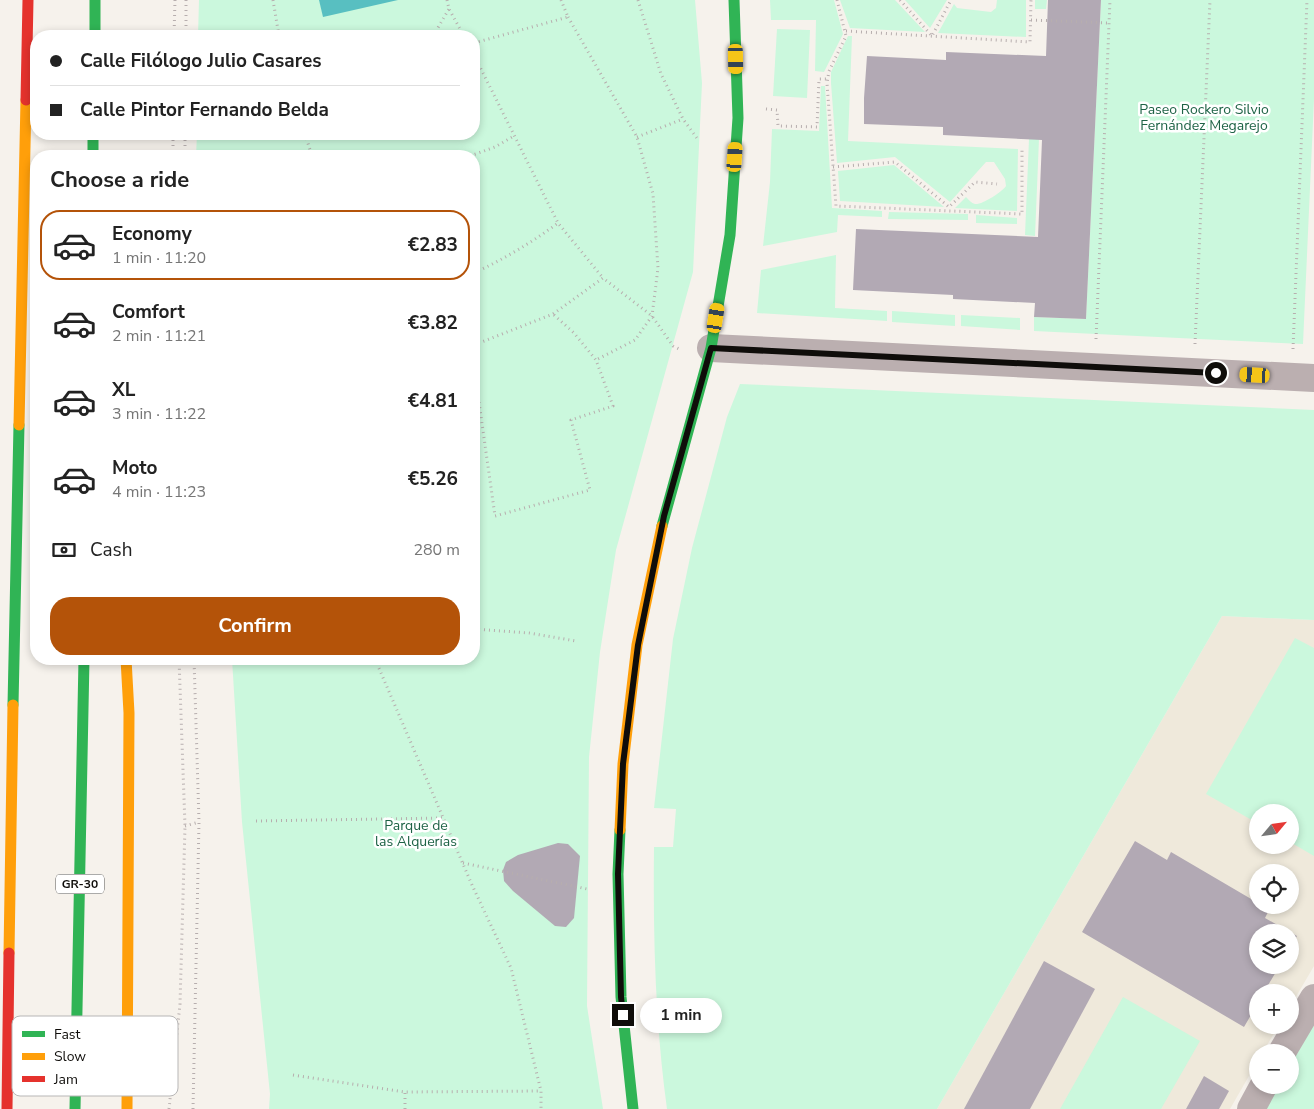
<!DOCTYPE html>
<meta charset="utf-8">
<style>
:root{--surface:#fff;--page:#f6f6f6;--text:#222;--muted:#767676;--line:#e0e0e0;--accent:#b45309}
body{margin:0;font-family:"Nunito Sans",sans-serif;background:var(--page);color:var(--text);height:100vh;display:flex;flex-direction:column;font-size:19px;white-space:nowrap}
*{box-sizing:border-box;margin:0}
p{font-size:16px;color:var(--muted)}
.icon{flex:none;width:28px;height:28px;fill:none;stroke:currentColor;stroke-width:2;stroke-linecap:round;stroke-linejoin:round}
.map{position:relative;flex:1;overflow:hidden}
.details{position:absolute;left:30px;top:150px;width:450px;height:515px;display:flex;flex-direction:column;background:var(--surface);border-radius:20px;box-shadow:0 2px 8px #0003}
.details>*{flex:none}
.hud{position:absolute;left:30px;top:30px;width:450px;height:110px;border-radius:20px;box-shadow:0 2px 8px #0003;display:grid;align-content:center;height:110px;padding:0 20px;background:var(--surface)}
.needle{width:32px;rotate:61deg}
.tools{position:absolute;left:1249px;top:804px;display:grid;gap:10px}
.tools a{display:grid;place-items:center;width:50px;height:50px;border-radius:50%;background:var(--surface);box-shadow:0 2px 8px #0003;font-size:25px}
.end{position:absolute;width:22px;height:22px;margin:-11px;border:6px solid #0f0d0a;background:#fff;box-shadow:0 0 0 2px #fff}
.from{border-radius:50%}
.bubble{position:absolute;height:35px;border-radius:18px;background:var(--surface);box-shadow:0 2px 8px #0003;font-size:16px;font-weight:700;line-height:35px;text-align:center}
.car{position:absolute;width:15px;height:30px;margin:-15px -8px;border-radius:6px;box-shadow:0 0 4px 1px #0007;background:linear-gradient(#f5c518 24%,#345 0 40%,#f5c518 0 76%,#345 0 86%,#f5c518 0)}
.hud b{display:flex;align-items:center;gap:18px;height:48px;font-size:19px}
.hud b+b{border-top:1px solid var(--line)}
.hud i{width:12px;height:12px;background:var(--text)}
ul{padding:0;list-style:none}
li{display:flex;align-items:center;gap:15px;height:70px;margin:0 10px 8px;padding:0 10px;border:2px solid transparent;border-radius:20px}
li div{flex:1}
li b{display:block;font-size:19px}
li em{font-style:normal;font-weight:700}
li.active{border-color:var(--accent)}
li>.icon{width:45px;height:45px;stroke-width:1.5}
h2{padding:0 20px;font-size:22px;line-height:60px}
.pay{display:flex;align-items:center;gap:12px;height:55px;padding:0 20px;font-size:19px}
.pay p{margin-inline-start:auto}
.action{display:flex;gap:10px;margin-top:auto;padding:10px 20px}
.action a{flex:1;height:58px;border-radius:20px;background:var(--accent);color:#fff;font-size:20px;font-weight:700;line-height:58px;text-align:center}
.map>svg:first-child{display:block}
.education{fill:#efe9db;fill-rule:evenodd}
.green{fill:#cbf8dd}
.water{fill:#58bfc1}
.building{fill:#b2a9b4}
.lines{fill:none;stroke-linecap:round;stroke-linejoin:round}
.path{stroke:#b7aeae;stroke-width:3;stroke-dasharray:1 4;stroke-linecap:butt}
.street{stroke:#bbafb0;stroke-width:28}
.fast{stroke:#30b455;stroke-width:11}
.slow{stroke:#ff9f0a;stroke-width:11}
.jam{stroke:#e5322d;stroke-width:11}
.route{stroke:#0f0d0a;stroke-width:6}
.labels{text-anchor:middle;stroke-width:5;stroke-linejoin:round;paint-order:stroke}
.shield{fill:#fff;stroke:#575654;stroke-width:1}
.shield-label{font-size:12px;font-weight:bold;fill:#0f0d0a}
.park-label{font-size:14px;fill:#1e6346;stroke:#fff}
.key{fill:#fff;stroke:#b7b6b6;stroke-width:1}
.key-label{font-size:14px;fill:#0f0d0a}
</style>
<div class="map">
<svg width="1314" height="1109" viewBox="0 0 1314 1109">
<rect width="100%" height="100%" fill="#f6f2ec"/>
<path class="education" d="M1222 616 1314 620V966L1290 1007V992H1258V1025H1279L1263 1052H1258L1257 1062 1230 1109H937ZM1258 812H1290V845H1258ZM1258 872H1290V905H1258ZM1258 932H1290V965H1258Z"/>
<g class="green">
<polygon points="199,0 695,0 702,83 693,272 616,550 600,652 589,757 587,1006 603,1109 269,1109 270,1094 242,822 232,659 474,659 474,156 196,156 197,134 474,134 474,36 198,36"/>
<polygon points="770,0 834,0 843,34 824,72 815,71 816,20 771,20"/>
<polygon points="840,0 895,0 925,32 850,28"/>
<polygon points="905,0 947,0 930,28"/>
<polygon points="997,0 1026,0 1026,37 938,33 954,4 957,8 991,12 996,8"/>
<polygon points="1035,0 1047,0 1046,9 1035,9"/>
<polygon points="1101,0 1314,0 1314,99 1303,344 1034,331 1034,317 1086,319"/>
<polygon points="777,29 810,30 807,98 773,96"/>
<path d="M848 36H852L848 141 1018 149 1017 211 955 208 966 197C969 200 971 203 975 204 982 205 1002 192 1006 186L1005 179 994 162H986L950 202 895 157 837 163 831 83V72Z"/>
<polygon points="821,86 825,86 832,208 882,211 882,217 838,215 837,232 763,246 770,182 772,129 819,131"/>
<polygon points="1029,139 1039,139 1035,236 1025,235"/>
<polygon points="894,165 944,207 840,201 838,171"/>
<polygon points="889,212 968,214 968,220 888,219"/>
<polygon points="976,215 1017,218 1017,224 976,223"/>
<polygon points="836,255 835,308 887,311 887,321 757,313 761,270"/>
<polygon points="892,311 955,315 955,326 892,322"/>
<polygon points="961,315 1020,318 1020,330 961,326"/>
<path d="M740 384 1314 410V620L1222 616 937 1109H667C655 1022 653 935 654 847H673L676 809 654 808 673 639 692 548 727 417Z"/>
<polygon points="1295,638 1314,648 1314,856 1290,842 1290,812 1258,812 1257,823 1206,794"/>
<polygon points="1123,997 1200,1041 1161,1109 1060,1109"/>
<polygon points="1314,1024 1314,1109 1266,1109 1279,1085 1290,1085 1290,1066"/>
</g>
<polygon class="water" points="319,0 398,0 323,17"/>
<g class="building">
<polygon points="1048,0 1101,0 1086,319 1034,317 1035,303 953,299 953,295 853,290 856,229 1038,237 1042,140 943,135 943,127 864,124 864,98 867,56 946,60 946,52 1046,56"/>
<polygon points="1135,841 1167,860 1171,852 1258,903 1258,905 1269,910 1265,918 1297,936 1290,948 1290,932 1258,932 1258,965 1280,965 1264,992 1258,992 1258,1003 1244,1027 1082,932"/>
<polygon points="558,843 568,844 580,856 574,918 566,927 555,926 513,891 504,881 503,870 506,862 518,855"/>
<polygon points="1044,961 1095,989 1030,1109 964,1109"/>
<polygon points="1204,1076 1229,1091 1219,1109 1186,1109"/>
</g>
<g class="lines">
<g class="path">
<polyline points="273,0 279,36"/>
<polyline points="447,0 449,9 464,36"/>
<polyline points="638,0 661,74 683,119 699,141"/>
<polyline points="837,0 846,36 829,71 827,83 836,206 1022,214 1022,148"/>
<polyline points="900,0 932,36 951,0"/>
<polyline points="568,17 637,137 653,194 658,268 652,316 635,340 596,360"/>
<polyline points="1031,20 1109,23"/>
<polyline points="846,31 1030,42 1031,0"/>
<polyline points="174,36 175,0"/>
<polyline points="186,36 186,0"/>
<polyline points="433,36 449,9"/>
<polyline points="474,43 568,17 561,0"/>
<polyline points="474,55 558,223 603,278"/>
<polyline points="766,109 777,110 778,126 817,127 819,79 828,79"/>
<polyline points="305,134 312,156"/>
<polyline points="637,137 683,119"/>
<polyline points="173,156 173,134"/>
<polyline points="185,156 185,134"/>
<polyline points="470,156 495,147 514,136"/>
<polyline points="833,167 895,162 949,207 975,182 997,184"/>
<path d="M474 273C504 259 531 243 558 223"/>
<polyline points="1096,339 1110,0"/>
<polyline points="1195,344 1210,0"/>
<polyline points="474,345 553,314 603,278 652,316 673,346 681,350"/>
<polyline points="1293,349 1307,0"/>
<polyline points="474,383 478,395 495,516 590,490 571,420 613,406 596,360 574,333 553,314"/>
<polyline points="474,629 529,633 576,641"/>
<polyline points="375,659 472,885 511,968 541,1091 541,1109"/>
<polyline points="256,821 443,818"/>
<polyline points="185,826 199,822"/>
<polyline points="463,863 587,889"/>
<polyline points="293,1075 405,1092 541,1091"/>
<polyline points="169,1109 180,1004 185,826 179,659"/>
<polyline points="193,1109 199,822 194,659"/>
<polyline points="405,1109 405,1092"/>
</g>
<g class="street">
<polyline points="711,348 1314,378"/>
<polyline points="1282,1052 1314,998"/>
<polyline points="1251,1109 1264,1085"/>
</g>
<g class="fast">
<polyline points="95,0 95,36"/>
<polyline points="93,134 93,156"/>
<polyline points="662,526 711,348 730,235 738,118 734,0"/>
<polyline points="13,705 19,425"/>
<polyline points="620,830 618,874 621,997 633,1109"/>
<polyline points="75,1109 84,659"/>
</g>
<g class="slow">
<polyline points="19,425 26,100"/>
<polyline points="126,659 129,713 127,1109"/>
<polyline points="620,830 623,764 637,645 662,526"/>
<polyline points="9,953 13,705"/>
</g>
<g class="jam">
<polyline points="26,100 28,0"/>
<polyline points="7,1109 9,953"/>
</g>
</g>
<g class="lines">
<polyline class="route" points="623,1015 621,997 618,874 623,764 638,645 664,516 711,348 1216,373"/>
</g>
<g class="labels">
<rect class="shield" x="56" y="874.5" width="48" height="19" rx="4"/>
<g class="shield-label">
<text x="80" y="888">GR-30</text>
</g>
<g class="park-label">
<text x="1204" y="114">Paseo Rockero Silvio<tspan x="1204" dy="16">Fernández Megarejo</tspan></text>
<text x="416" y="830">Parque de<tspan x="416" dy="16">las Alquerías</tspan></text>
</g>
</g>
<rect x="12" y="1016" width="166" height="80" rx="8" class="key"/>
<rect x="22" y="1031" width="23" height="6" fill="#30b455"/>
<rect x="22" y="1053" width="23" height="7" fill="#ff9f0a"/>
<rect x="22" y="1076" width="23" height="6" fill="#e5322d"/>
<g class="key-label">
<text x="54" y="1039">Fast</text>
<text x="54" y="1061">Slow</text>
<text x="54" y="1084">Jam</text>
</g>
</svg>
<div class="tools">
<a><svg class="needle" viewBox="-14 -14 28 28"><path d="M0-13l5 13h-10z" fill="#e53935"/><path d="M0 13l5-13h-10z" fill="#767676"/></svg></a>
<a><svg class="icon" aria-label="locate" viewBox="0 0 24 24"><circle cx="12" cy="12" r="6"/><path d="M12 2v4M12 18v4M2 12h4M18 12h4"/></svg></a>
<a><svg class="icon" aria-label="layers" viewBox="0 0 24 24"><path d="M12 4l9 5-9 5-9-5zM3 14l9 5 9-5"/></svg></a>
<a>+</a>
<a>−</a>
</div>
<i class="end from" style="left:1216px;top:373px"></i>
<i class="end" style="left:623px;top:1015px"></i>
<div class="bubble" style="left:640px;top:998px;width:82px">1 min</div>
<i class="car" style="left:736px;top:59px;rotate:179deg"></i>
<i class="car" style="left:735px;top:157px;rotate:4deg"></i>
<i class="car" style="left:716px;top:318px;rotate:9deg"></i>
<i class="car" style="left:1255px;top:375px;rotate:273deg"></i>
<div class="hud">
<b><i class="from"></i>Calle Filólogo Julio Casares</b>
<b><i></i>Calle Pintor Fernando Belda</b>
</div>
<section class="details">
<h2>Choose a ride</h2>
<ul>
<li class="active"><svg class="icon" aria-label="car" viewBox="0 0 24 24"><path d="M5 17H2v-5l4-1 3-4h7l3 4 3 1v5h-3M9 17h6M6 11h13"/><circle cx="7" cy="17" r="2"/><circle cx="17" cy="17" r="2"/></svg><div><b>Economy</b><p>1 min · 11:20</p></div><em>€2.83</em></li>
<li><svg class="icon" aria-label="car" viewBox="0 0 24 24"><path d="M5 17H2v-5l4-1 3-4h7l3 4 3 1v5h-3M9 17h6M6 11h13"/><circle cx="7" cy="17" r="2"/><circle cx="17" cy="17" r="2"/></svg><div><b>Comfort</b><p>2 min · 11:21</p></div><em>€3.82</em></li>
<li><svg class="icon" aria-label="car" viewBox="0 0 24 24"><path d="M5 17H2v-5l4-1 3-4h7l3 4 3 1v5h-3M9 17h6M6 11h13"/><circle cx="7" cy="17" r="2"/><circle cx="17" cy="17" r="2"/></svg><div><b>XL</b><p>3 min · 11:22</p></div><em>€4.81</em></li>
<li><svg class="icon" aria-label="car" viewBox="0 0 24 24"><path d="M5 17H2v-5l4-1 3-4h7l3 4 3 1v5h-3M9 17h6M6 11h13"/><circle cx="7" cy="17" r="2"/><circle cx="17" cy="17" r="2"/></svg><div><b>Moto</b><p>4 min · 11:23</p></div><em>€5.26</em></li>
</ul>
<div class="pay"><svg class="icon" aria-label="cash" viewBox="0 0 24 24"><path d="M3 7h18v10H3z"/><circle cx="12" cy="12" r="2"/></svg>Cash<p>280 m</p></div>
<div class="action"><a>Confirm</a></div>
</section>
</div>
